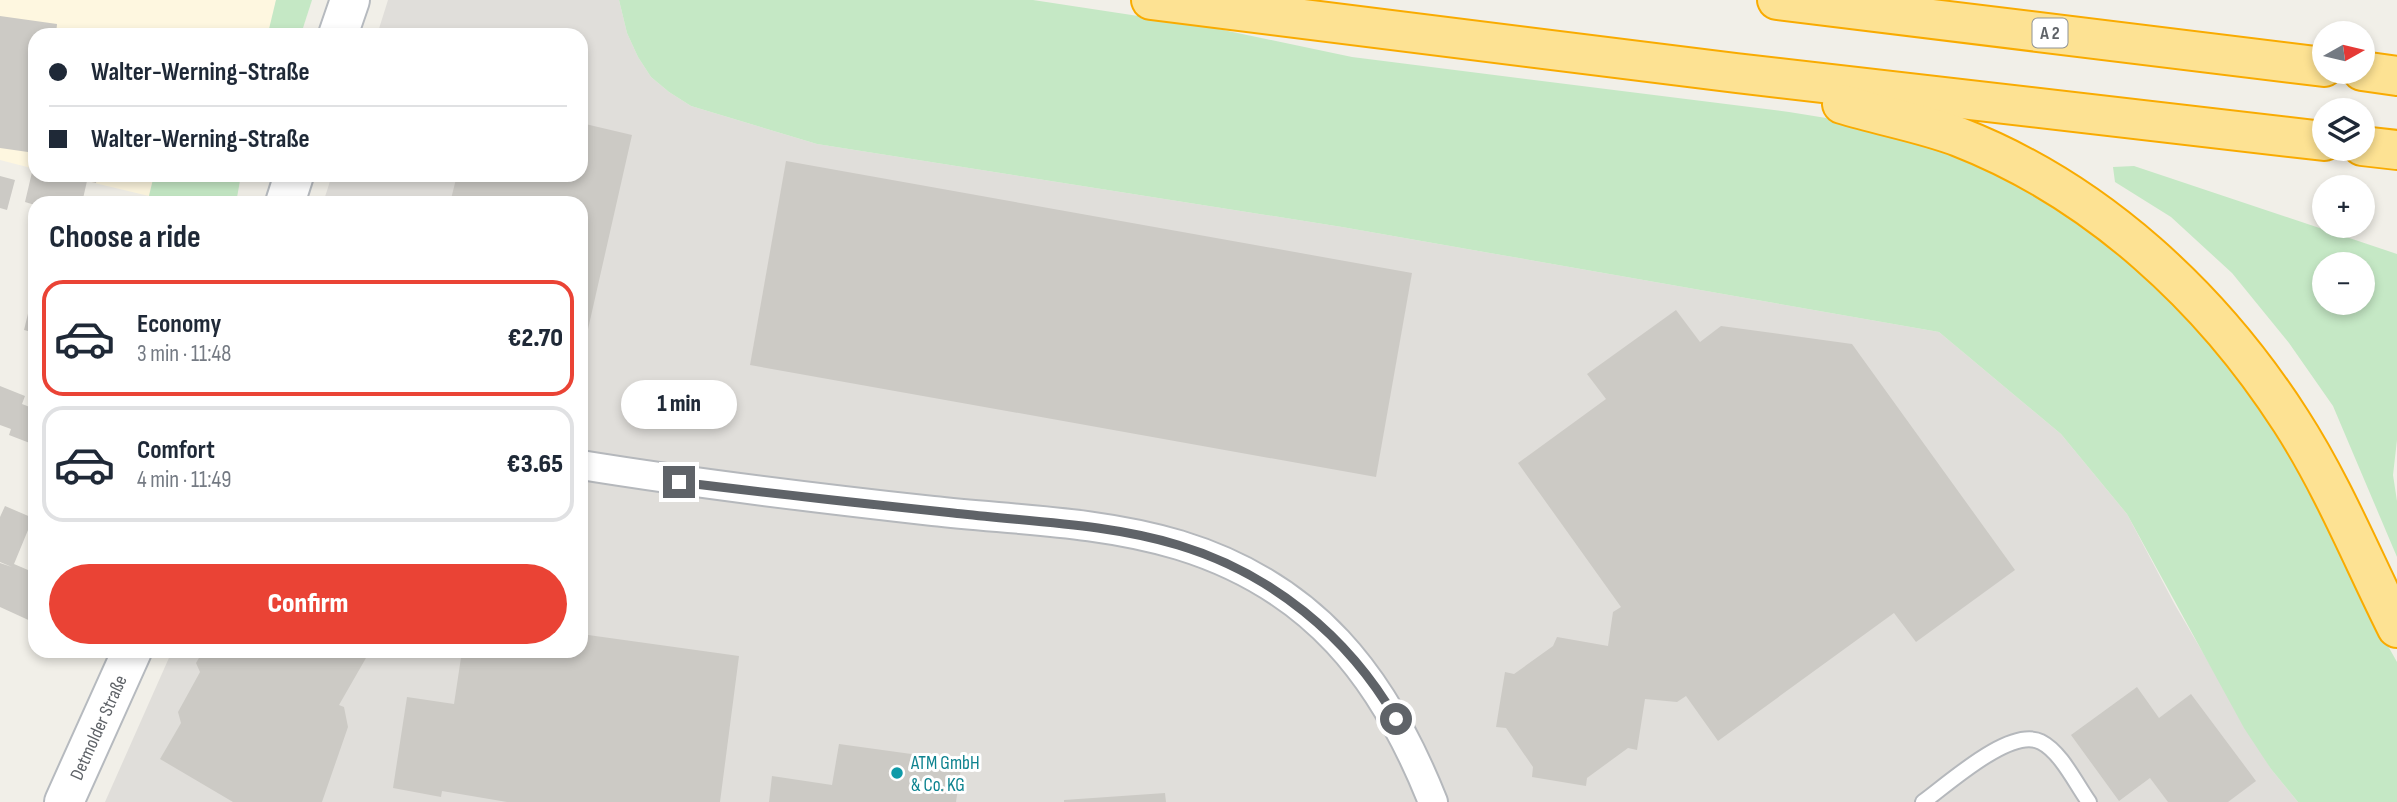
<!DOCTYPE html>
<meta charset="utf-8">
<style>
:root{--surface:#fff;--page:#f6f6f7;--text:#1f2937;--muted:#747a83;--line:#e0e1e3;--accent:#ea4335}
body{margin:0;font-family:"Sofia Sans Condensed",sans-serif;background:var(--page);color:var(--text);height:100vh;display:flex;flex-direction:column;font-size:26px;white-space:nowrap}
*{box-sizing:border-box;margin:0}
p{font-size:23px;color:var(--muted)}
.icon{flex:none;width:38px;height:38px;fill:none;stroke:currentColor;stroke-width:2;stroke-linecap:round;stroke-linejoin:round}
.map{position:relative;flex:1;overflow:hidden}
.side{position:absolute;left:28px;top:196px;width:560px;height:462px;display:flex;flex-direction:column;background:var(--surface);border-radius:21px;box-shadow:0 4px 10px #0003}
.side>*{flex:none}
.guide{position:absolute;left:28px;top:28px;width:560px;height:154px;border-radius:21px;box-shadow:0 4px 10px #0003;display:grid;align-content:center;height:154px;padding:0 21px;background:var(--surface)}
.needle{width:46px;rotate:82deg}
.tools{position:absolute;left:2312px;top:21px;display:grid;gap:14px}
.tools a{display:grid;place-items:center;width:63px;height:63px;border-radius:50%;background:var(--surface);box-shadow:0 4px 10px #0003;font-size:35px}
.end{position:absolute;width:32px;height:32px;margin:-16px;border:9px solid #5f6368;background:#fff;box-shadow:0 0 0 4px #fff}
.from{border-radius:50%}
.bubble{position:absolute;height:49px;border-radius:24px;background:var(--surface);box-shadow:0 4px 10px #0003;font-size:23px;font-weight:800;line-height:49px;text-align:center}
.guide b{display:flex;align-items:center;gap:24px;height:66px;font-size:26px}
.guide b+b{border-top:2px solid var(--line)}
.guide i{width:18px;height:18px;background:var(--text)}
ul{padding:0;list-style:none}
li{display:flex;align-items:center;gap:21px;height:116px;margin:0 14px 10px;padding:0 7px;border:4px solid var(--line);border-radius:21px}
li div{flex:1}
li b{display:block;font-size:26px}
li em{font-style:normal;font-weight:800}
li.selected{border-color:var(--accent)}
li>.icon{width:63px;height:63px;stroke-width:1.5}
h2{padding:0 21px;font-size:32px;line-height:84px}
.button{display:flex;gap:14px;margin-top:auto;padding:14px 21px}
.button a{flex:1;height:80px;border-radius:42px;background:var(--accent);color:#fff;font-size:28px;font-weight:800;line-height:80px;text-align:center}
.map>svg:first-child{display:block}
.commercial{fill:#fef7e0}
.industrial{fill:#e0deda}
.green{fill:#c5e8c5;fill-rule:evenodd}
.building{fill:#cccac5}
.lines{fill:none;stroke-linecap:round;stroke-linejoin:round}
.lane-casing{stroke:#b5b8bc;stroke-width:18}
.street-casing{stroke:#b5b8bc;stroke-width:32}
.secondary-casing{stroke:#b6babf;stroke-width:42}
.highway-casing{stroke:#f9ab00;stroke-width:42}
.lane{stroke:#fff;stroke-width:14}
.street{stroke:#fff;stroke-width:28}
.secondary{stroke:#fff;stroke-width:38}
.highway{stroke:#fde293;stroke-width:38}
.route{stroke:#5f6368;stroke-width:9}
.culture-dot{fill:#0f9aa8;stroke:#fff;stroke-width:2.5}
.labels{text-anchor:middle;stroke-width:6;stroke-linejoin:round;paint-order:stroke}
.shield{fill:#fff;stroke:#8f9295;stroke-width:2}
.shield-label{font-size:18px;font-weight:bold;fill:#5f6368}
.street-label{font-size:19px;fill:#5f6368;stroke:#fff}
.culture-label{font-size:19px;fill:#0d838f;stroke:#fff;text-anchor:start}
</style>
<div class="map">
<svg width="2397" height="802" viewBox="0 0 2397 802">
<rect width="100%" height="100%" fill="#f1efe8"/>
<g class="commercial">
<polygon points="0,0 276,0 268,35 35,35 35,169 0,160"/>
<polygon points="61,175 154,175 149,196"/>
</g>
<polygon class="industrial" points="388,0 619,0 627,33 638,57 651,77 669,92 691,106 817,144 1342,227 1939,332 2061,434 2127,514 2175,605 2271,769 2298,802 105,802 172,651 581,651 581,203 323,203 332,175 581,175 581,35 377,35"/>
<g class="green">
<polygon points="276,0 312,0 302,31 269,29"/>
<polygon points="619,0 1033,0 1204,26 1352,57 1789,112 1851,122 1970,160 2034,193 2100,235 2188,315 2263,407 2308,488 2362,600 2397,662 2397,802 2298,802 2271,769 2244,728 2127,514 2061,434 1939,332 1342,227 817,144 691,106 669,92 651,77 638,57 627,33"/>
<path d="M2134 166 2397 254V440L2393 475 2397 501V557L2333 406 2289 343 2232 273 2171 217 2115 182 2113 167ZM2324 264H2362V303H2324Z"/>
<polygon points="154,175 241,175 236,203 178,203 149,196"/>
</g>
<g class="building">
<polygon points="0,16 57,24 56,35 35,35 35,153 0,148"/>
<polygon points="581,123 632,135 586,338 581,337 581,203 450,203 457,175 581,175"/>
<polygon points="786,161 1412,273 1376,477 750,365"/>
<polygon points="33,168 35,175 98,175 96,183 87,181 82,203 35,205 25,202"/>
<polygon points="0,176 15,180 7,210 0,208"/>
<polygon points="34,289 35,289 35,333 24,330"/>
<polygon points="1676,310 1700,342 1721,326 1852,344 2015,570 1916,642 1894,613 1718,741 1686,696 1677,702 1645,699 1637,750 1628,748 1587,778 1586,786 1532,777 1533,767 1506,728 1496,727 1505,672 1514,674 1553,646 1557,637 1608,646 1613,612 1621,607 1518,463 1606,399 1587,374"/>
<polygon points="0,386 25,396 22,404 35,409 35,445 9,435 11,429 0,425"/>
<polygon points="5,506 33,518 14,564 35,573 35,623 0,607 0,563 12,567 0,562 0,517"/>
<polygon points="581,634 739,656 720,802 507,802 442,791 441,797 393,788 407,697 454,704 462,651 581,651"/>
<polygon points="203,651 370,651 339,705 344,707 348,727 322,802 233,802 160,759 181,723 178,712 200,672 196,663"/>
<polygon points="2137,687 2159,718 2191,694 2256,781 2228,802 2168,802 2150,778 2119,801 2071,735"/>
<polygon points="839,744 962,761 956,802 769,802 772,776 832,785"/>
<polygon points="1165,793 1166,802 1064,802 1064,800"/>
</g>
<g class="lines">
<defs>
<path id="lane" d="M1923 802C1947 785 2011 726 2041 742 2061 752 2076 784 2089 802"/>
<path id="street" d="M581 465C698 484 815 498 933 511 1014 520 1100 521 1179 545 1313 586 1383 676 1433 802"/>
<g id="secondary">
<polyline points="338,35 350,0"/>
<polyline points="285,203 294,175"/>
<path id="s1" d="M64 802 132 651"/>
</g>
<g id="highway">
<polyline points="1151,0 1736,73 2324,141"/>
<polyline points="1777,0 2324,67"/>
<polyline points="2362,71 2397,76"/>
<path d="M1842 104C1881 116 1922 123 1959 137 2097 191 2212 298 2291 421 2333 486 2363 560 2397 628"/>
<polyline points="2362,146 2397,150"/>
</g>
</defs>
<use href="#lane" class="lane-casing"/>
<use href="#street" class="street-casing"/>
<use href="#secondary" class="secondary-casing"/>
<use href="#highway" class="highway-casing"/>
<use href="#lane" class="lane"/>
<use href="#street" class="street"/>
<use href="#secondary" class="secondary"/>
<use href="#highway" class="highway"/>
</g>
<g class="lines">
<path class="route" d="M679 482C774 494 869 504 963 514 1034 522 1109 524 1178 545 1271 573 1348 636 1396 719"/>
</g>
<circle class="culture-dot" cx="897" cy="773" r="7"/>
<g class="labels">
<rect class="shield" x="2032.5" y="18.5" width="35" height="29" rx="5"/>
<g class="shield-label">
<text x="2050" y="39">A 2</text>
</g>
<g class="street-label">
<text dy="7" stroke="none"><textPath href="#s1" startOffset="82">Detmolder Straße</textPath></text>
</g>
<g class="culture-label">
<text x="911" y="769">ATM GmbH<tspan x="911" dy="22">&amp; Co. KG</tspan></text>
</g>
</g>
</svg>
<div class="tools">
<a><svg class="needle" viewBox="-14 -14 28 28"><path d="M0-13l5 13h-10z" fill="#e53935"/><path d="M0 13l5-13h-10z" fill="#747a83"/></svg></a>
<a><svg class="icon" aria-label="layers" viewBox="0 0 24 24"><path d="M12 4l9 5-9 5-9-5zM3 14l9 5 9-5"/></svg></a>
<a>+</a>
<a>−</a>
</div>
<i class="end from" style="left:1396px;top:719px"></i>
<i class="end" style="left:679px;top:482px"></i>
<div class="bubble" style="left:621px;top:380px;width:116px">1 min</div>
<div class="guide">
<b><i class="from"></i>Walter-Werning-Straße</b>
<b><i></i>Walter-Werning-Straße</b>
</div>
<section class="side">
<h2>Choose a ride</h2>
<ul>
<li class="selected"><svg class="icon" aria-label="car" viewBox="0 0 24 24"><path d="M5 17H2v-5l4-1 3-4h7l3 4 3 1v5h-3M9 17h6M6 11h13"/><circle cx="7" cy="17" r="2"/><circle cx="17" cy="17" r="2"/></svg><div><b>Economy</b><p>3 min · 11:48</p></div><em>€2.70</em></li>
<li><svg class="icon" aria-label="car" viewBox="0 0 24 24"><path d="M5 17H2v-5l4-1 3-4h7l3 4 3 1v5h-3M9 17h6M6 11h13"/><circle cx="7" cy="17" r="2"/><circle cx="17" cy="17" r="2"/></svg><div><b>Comfort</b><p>4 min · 11:49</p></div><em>€3.65</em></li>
</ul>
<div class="button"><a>Confirm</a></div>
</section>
</div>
